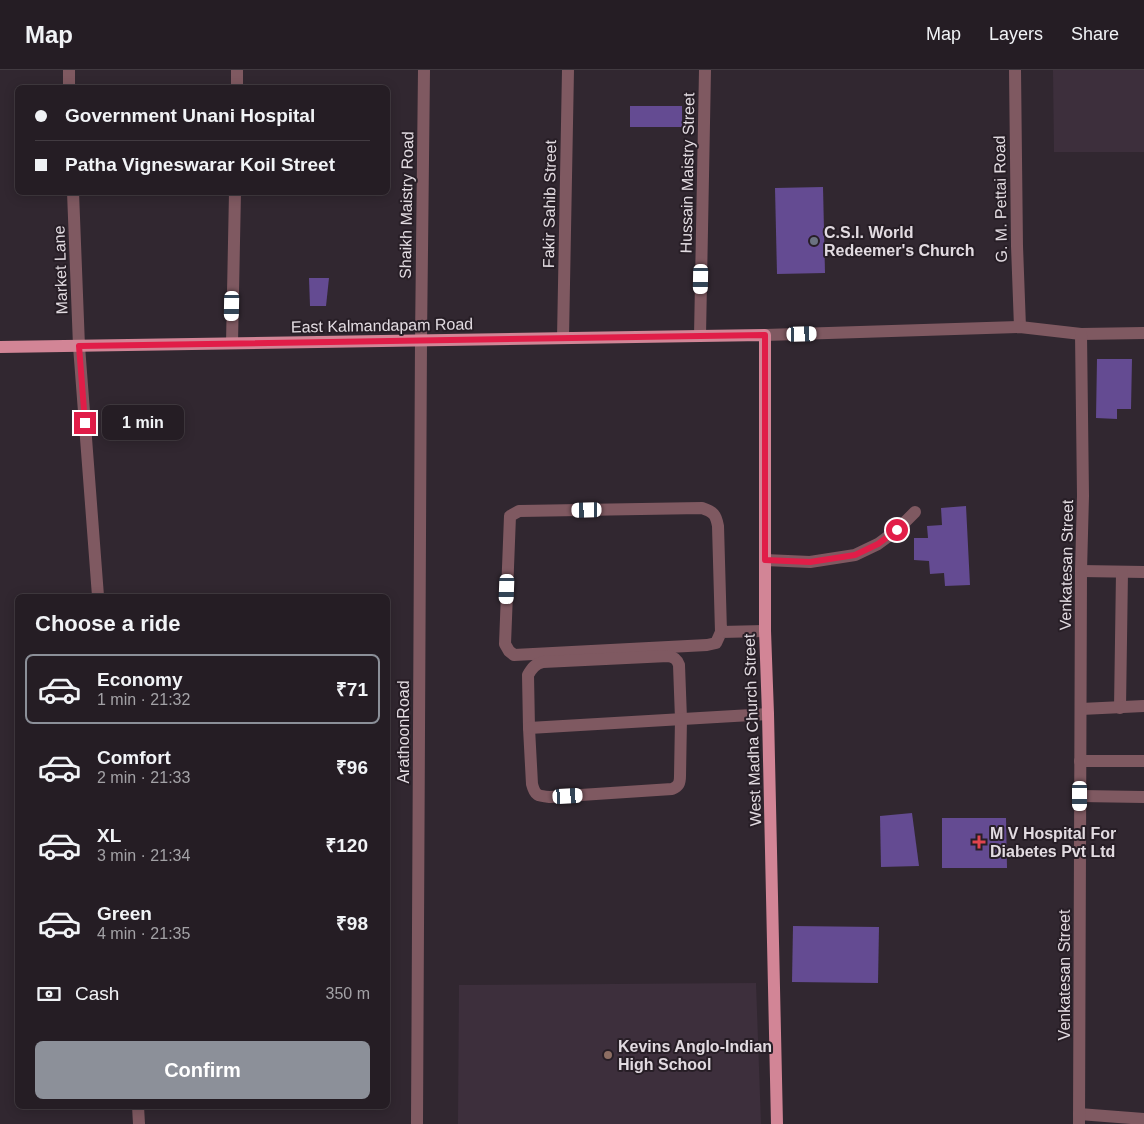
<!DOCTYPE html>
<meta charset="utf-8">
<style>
:root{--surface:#251d24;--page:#312a31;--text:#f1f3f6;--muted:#a3a2a6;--line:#423b41;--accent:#8c9099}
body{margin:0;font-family:Helvetica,sans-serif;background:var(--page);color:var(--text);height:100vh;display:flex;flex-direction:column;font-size:19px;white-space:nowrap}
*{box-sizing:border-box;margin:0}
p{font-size:16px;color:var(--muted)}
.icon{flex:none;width:28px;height:28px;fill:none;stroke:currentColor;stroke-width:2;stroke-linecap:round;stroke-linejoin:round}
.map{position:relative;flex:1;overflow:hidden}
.drawer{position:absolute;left:15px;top:524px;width:375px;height:515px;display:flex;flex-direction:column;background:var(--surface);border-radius:8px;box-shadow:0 2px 12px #0003,0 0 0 1px var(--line)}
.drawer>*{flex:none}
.guide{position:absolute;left:15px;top:15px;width:375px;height:110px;border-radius:8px;box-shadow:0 2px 12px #0003,0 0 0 1px var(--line);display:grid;align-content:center;height:110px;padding:0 20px;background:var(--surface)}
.end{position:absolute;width:22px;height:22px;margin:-11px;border:6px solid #e11d48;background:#fff;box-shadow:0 0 0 2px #fff}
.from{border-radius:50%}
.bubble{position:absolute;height:35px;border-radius:8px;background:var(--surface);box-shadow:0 2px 12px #0003,0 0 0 1px var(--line);font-size:16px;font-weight:700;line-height:35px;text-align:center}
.car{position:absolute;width:15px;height:30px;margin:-15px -8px;border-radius:6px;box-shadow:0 0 4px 1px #0007;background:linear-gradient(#fff 24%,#345 0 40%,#fff 0 76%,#345 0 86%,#fff 0)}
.guide b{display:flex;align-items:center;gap:18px;height:48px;font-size:19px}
.guide b+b{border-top:1px solid var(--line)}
.guide i{width:12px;height:12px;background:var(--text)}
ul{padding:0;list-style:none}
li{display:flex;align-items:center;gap:15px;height:70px;margin:0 10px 8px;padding:0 10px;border:2px solid transparent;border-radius:8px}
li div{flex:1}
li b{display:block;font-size:19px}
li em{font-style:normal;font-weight:700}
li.current{border-color:var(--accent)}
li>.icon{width:45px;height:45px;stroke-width:1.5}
h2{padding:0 20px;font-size:22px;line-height:60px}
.pay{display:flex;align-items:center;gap:12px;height:55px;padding:0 20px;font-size:19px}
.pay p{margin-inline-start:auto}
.action{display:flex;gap:10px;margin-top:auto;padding:10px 20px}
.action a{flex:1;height:58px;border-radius:8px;background:var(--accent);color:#fff;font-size:20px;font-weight:700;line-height:58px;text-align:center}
header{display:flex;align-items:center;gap:30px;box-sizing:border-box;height:70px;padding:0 25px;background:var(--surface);border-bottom:1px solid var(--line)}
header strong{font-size:24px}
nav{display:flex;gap:28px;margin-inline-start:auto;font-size:18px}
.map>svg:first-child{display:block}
.built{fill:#3d2f3c}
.building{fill:#644b92}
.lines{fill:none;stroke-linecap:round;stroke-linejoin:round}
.minor{stroke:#7f5961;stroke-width:12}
.major{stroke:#d28596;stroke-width:12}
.route{stroke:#e11d48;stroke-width:6}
.worship-dot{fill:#6b7280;stroke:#271e26;stroke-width:2}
.health-dot{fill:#e0444e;stroke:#271e26;stroke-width:2}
.education-dot{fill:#8d6e63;stroke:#271e26;stroke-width:2}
.labels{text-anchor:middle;stroke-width:4;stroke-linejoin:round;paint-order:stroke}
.street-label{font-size:16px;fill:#e2dbe1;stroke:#271e26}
.poi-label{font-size:16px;font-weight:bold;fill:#e2dbe1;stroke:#271e26;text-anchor:start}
</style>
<header>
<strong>Map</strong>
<nav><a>Map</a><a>Layers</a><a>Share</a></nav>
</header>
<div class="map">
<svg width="1144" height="1054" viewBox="0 0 1144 1054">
<rect width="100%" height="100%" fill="#312730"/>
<g class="built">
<polygon points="1053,0 1144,0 1144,82 1054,82"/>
<polygon points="756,913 761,1054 458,1054 459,915"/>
</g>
<g class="building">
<rect x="630" y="36" width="52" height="21"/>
<polygon points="823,117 825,203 777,204 775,118"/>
<polygon points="309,208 329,208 326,236 310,236"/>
<polygon points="1097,289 1132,289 1131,339 1117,339 1117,349 1096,348"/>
<polygon points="966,436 970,515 945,516 944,503 930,504 929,491 914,490 914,468 928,468 927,456 942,455 941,438"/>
<polygon points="912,743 919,796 881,797 880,746"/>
<polygon points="942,748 1006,748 1007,798 942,798"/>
<polygon points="793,856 879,857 878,913 792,912"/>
</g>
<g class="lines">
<g class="minor">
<polyline points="69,0 69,18"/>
<polyline points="1015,0 1017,176 1020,257"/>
<polyline points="237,18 237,0"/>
<polyline points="73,122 79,276 98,526"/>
<polyline points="765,265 1020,257 1081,264 1144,263"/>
<polyline points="700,266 705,0"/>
<polyline points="563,268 568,0"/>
<polyline points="232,273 235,122"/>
<polyline points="765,490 810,492 855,485 878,474 897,460 915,442"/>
<polyline points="1081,501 1144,502"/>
<path d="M721 562 718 456C716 445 714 442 702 438L519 441 510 446 505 574 509 581 514 585 707 575 716 573 721 562 765 561"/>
<path d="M668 586C674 587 677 589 679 595L681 649 680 706C680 713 679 716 672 719L550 727C538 726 535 726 532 714L529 658 528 605C532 598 535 594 543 592Z"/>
<polyline points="1120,638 1122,502"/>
<polyline points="1081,639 1144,636"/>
<polyline points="529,658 768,644"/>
<polyline points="1080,691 1144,691"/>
<polyline points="1080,726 1144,727"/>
<polyline points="138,1036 139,1054"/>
<polyline points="1079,1044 1144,1049"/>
<polyline points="417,1054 421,270 424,0"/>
<polyline points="1079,1054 1081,501 1083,426 1081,264"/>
</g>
<polyline class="major" points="0,277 765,265 765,561 768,644 777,1054"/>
</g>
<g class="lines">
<polyline class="route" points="85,353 79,276 765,265 765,490 810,492 855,485 878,474 897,460"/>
</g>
<circle class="worship-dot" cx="814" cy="171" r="5"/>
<path class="health-dot" d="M976.5 764.5h5v5h5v5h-5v5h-5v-5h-5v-5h5z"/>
<circle class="education-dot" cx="608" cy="985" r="5"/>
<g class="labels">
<g class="street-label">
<text transform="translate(687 103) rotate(-89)" y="6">Hussain Maistry Street</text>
<text transform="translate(1000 129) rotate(-91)" y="6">G. M. Pettai Road</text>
<text transform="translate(549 134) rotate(-89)" y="6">Fakir Sahib Street</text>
<text transform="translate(406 135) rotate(-89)" y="6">Shaikh Maistry Road</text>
<text transform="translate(60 200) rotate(-92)" y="6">Market Lane</text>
<text transform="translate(382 255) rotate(-1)" y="6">East Kalmandapam Road</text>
<text transform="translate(1066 495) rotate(-89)" y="6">Venkatesan Street</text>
<text transform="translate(752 660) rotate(-92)" y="6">West Madha Church Street</text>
<text transform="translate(403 662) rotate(-90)" y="6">ArathoonRoad</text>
<text transform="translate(1064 905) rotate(-90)" y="6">Venkatesan Street</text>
</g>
<g class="poi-label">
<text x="824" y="168">C.S.I. World<tspan x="824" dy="18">Redeemer's Church</tspan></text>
<text x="990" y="769">M V Hospital For<tspan x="990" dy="18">Diabetes Pvt Ltd</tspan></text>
<text x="618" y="982">Kevins Anglo-Indian<tspan x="618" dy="18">High School</tspan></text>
</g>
</g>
</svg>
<i class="end from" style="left:897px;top:460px"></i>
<i class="end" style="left:85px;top:353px"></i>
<div class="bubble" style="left:102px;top:335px;width:82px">1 min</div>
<i class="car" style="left:701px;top:209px;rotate:181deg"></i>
<i class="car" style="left:232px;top:236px;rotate:181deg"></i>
<i class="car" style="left:802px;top:264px;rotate:88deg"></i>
<i class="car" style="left:587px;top:440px;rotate:269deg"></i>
<i class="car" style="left:507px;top:519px;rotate:182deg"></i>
<i class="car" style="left:568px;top:726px;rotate:87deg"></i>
<i class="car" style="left:1080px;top:726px;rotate:180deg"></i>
<div class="guide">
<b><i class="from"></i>Government Unani Hospital</b>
<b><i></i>Patha Vigneswarar Koil Street</b>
</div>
<section class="drawer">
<h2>Choose a ride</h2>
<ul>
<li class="current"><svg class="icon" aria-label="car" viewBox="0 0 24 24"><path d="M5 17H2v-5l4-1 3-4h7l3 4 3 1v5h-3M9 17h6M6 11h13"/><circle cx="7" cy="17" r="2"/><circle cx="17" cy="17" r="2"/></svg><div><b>Economy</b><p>1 min · 21:32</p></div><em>₹71</em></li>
<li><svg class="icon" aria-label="car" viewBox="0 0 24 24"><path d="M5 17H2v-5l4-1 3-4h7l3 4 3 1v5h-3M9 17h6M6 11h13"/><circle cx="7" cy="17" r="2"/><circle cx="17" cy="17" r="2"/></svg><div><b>Comfort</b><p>2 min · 21:33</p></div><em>₹96</em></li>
<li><svg class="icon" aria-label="car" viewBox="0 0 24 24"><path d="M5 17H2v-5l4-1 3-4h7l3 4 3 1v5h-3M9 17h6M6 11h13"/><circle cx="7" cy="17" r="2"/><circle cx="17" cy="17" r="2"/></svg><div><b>XL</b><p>3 min · 21:34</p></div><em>₹120</em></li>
<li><svg class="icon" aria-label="car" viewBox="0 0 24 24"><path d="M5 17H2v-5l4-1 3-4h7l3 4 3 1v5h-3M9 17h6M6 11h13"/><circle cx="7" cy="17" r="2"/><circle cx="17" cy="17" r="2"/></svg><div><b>Green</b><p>4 min · 21:35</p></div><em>₹98</em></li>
</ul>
<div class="pay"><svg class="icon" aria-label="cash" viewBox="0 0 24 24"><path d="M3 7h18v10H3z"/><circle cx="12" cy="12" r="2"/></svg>Cash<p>350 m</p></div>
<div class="action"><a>Confirm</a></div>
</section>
</div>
